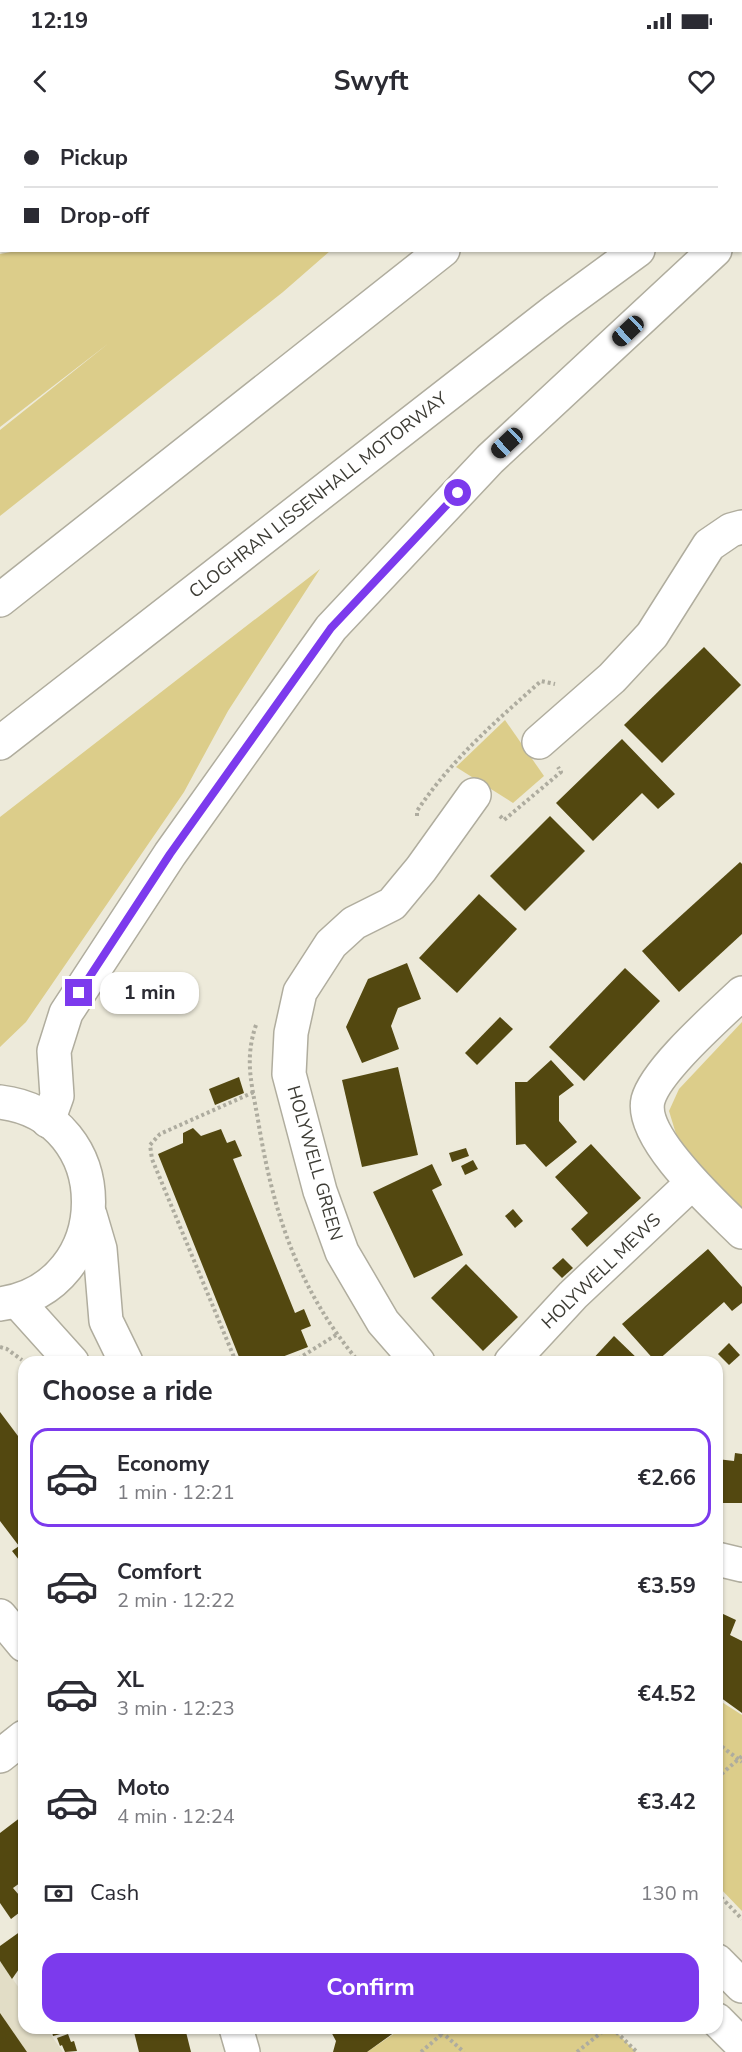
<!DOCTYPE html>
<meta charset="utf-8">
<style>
:root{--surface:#fff;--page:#f2f2f3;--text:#2b2b33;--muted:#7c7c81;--line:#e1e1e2;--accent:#7c3aed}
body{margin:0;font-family:"Nunito Sans",sans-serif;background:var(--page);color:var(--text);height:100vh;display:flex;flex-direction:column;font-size:22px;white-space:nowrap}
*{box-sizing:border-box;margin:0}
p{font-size:20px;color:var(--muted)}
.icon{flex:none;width:33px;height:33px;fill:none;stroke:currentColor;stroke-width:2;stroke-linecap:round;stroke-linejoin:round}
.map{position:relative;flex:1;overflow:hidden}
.drawer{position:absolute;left:18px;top:1236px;width:705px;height:678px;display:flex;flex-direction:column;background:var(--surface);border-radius:18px;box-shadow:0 2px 4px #0004}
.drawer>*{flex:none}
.banner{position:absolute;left:0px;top:0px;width:742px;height:132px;box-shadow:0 2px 4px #0004;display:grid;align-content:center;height:132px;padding:0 24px;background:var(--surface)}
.end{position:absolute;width:27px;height:27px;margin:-14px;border:8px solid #7c3aed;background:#fff;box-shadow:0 0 0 3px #fff}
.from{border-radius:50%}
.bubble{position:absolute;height:42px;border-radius:18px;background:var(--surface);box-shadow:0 2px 4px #0004;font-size:20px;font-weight:700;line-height:42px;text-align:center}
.car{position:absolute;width:18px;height:36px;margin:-18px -9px;border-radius:8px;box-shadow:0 0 4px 2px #0007;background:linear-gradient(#222 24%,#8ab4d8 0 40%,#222 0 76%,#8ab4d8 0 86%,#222 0)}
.banner b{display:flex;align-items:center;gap:21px;height:57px;font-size:22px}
.banner b+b{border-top:2px solid var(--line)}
.banner i{width:15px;height:15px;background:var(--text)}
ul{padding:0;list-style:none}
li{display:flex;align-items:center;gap:18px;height:99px;margin:0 12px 9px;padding:0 12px;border:3px solid transparent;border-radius:18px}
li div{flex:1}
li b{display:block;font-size:22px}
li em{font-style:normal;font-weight:700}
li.active{border-color:var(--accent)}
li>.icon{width:54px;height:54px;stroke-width:1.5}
h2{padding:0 24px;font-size:27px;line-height:72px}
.pay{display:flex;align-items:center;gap:15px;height:66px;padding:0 24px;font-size:22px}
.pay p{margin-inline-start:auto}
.button{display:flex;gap:12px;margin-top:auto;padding:12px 24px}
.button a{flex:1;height:69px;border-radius:18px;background:var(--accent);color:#fff;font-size:24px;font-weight:700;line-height:69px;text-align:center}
.status{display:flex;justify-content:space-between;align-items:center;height:42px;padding:0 30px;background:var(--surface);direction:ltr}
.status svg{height:16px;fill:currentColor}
header{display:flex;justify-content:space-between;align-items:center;height:78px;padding:0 24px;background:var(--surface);font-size:27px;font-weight:700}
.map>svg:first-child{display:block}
.built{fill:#e2ddc6}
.green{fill:#dccd8a}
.building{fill:#534810}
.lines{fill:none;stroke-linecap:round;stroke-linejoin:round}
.minor-casing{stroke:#b0ad9e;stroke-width:36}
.secondary-casing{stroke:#b0ad9e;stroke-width:36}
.motorway-casing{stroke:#b0ad9e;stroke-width:36}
.path{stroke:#aeac9f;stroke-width:4;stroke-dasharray:3 3;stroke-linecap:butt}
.minor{stroke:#fff;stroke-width:33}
.secondary{stroke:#fff;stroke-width:33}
.motorway{stroke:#fff;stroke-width:33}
.route{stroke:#7c3aed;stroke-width:8}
.labels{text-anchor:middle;stroke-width:6;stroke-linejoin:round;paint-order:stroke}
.street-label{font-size:18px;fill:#3d3c35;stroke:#fff}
</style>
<div class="status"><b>12:19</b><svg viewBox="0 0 49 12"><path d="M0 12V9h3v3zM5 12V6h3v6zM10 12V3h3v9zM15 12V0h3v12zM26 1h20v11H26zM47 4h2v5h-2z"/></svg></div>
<header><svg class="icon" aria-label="back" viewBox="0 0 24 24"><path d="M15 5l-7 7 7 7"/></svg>Swyft<svg class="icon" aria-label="heart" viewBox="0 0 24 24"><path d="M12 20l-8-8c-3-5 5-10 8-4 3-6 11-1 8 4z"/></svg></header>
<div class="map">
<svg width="742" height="1932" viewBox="0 0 742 1932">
<rect width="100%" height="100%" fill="#edeada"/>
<polygon class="built" points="0,1841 24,1875 24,1908 46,1908 63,1932 0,1932"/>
<g class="green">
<polygon points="22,130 330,130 330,131 283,172 0,396 0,310 109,223 0,307 0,134"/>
<polygon points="320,449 228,591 184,672 26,902 0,927 0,697"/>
<polygon points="505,600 544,656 513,683 456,647"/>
<polygon points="742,902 742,1091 680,1027 669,991 679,969"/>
<polygon points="717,1579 742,1595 742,1791 717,1765"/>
<polygon points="392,1908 612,1908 636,1932 367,1932 395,1913"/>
</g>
<g class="building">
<polygon points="704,527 741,565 662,643 624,605"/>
<polygon points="622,619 675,674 658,689 642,673 593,721 556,683"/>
<polygon points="550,696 585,731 525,791 490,756"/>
<polygon points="740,742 742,744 742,814 679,872 642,831"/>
<polygon points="479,774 517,809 457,873 419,838"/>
<polygon points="407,843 421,879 398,888 391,906 399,929 362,943 346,907 368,859"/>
<polygon points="625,848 660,881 584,961 549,927"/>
<polygon points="500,897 513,909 477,945 465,933"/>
<polygon points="551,940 574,965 559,976 559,1001 577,1022 546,1047 525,1024 516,1025 515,962 527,962"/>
<polygon points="398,947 418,1035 362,1047 342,960"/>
<polygon points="239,957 244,973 215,985 209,969"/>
<polygon points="193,1008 201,1016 221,1009 227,1023 235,1020 242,1036 233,1039 295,1193 304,1189 311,1206 301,1210 308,1227 269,1242 241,1242 158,1034 183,1023 183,1013"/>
<polygon points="591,1024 641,1078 587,1127 571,1109 588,1093 555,1057"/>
<polygon points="466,1028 469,1036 452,1042 449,1033"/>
<polygon points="473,1040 478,1049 465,1055 461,1046"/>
<polygon points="432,1044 442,1065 432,1070 463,1135 414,1158 373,1072"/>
<polygon points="513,1089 523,1101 515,1108 505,1096"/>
<polygon points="708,1129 742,1167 742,1183 732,1191 724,1182 656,1242 622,1204"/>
<polygon points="563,1138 573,1148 562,1158 552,1148"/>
<polygon points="466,1144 518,1197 483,1231 431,1178"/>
<polygon points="614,1216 641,1242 590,1242"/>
<polygon points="729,1223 740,1235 729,1245 718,1234"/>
<polygon points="0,1292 24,1324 23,1445 12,1431 19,1426 0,1401"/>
<polygon points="735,1333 742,1334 742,1383 717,1383 717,1339 734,1341"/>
<polygon points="721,1493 736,1500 730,1515 742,1521 742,1593 717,1575 717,1503"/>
<polygon points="21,1697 24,1702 24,1760 13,1768 24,1781 24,1789 11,1799 0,1783 0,1713"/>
<polygon points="21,1811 24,1814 24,1842 12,1859 0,1841 0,1826"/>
<polygon points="0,1893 27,1932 0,1932"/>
<polygon points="51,1908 79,1908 79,1909 53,1916"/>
<polygon points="133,1908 185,1908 191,1932 139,1932"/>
<polygon points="329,1908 392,1908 395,1912 367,1932 333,1932 336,1921"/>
<polygon points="68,1914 71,1922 74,1921 77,1931 65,1932 62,1925 60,1926 57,1918"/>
</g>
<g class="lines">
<defs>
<g id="minor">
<polyline points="539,622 612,558 652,515 709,425 731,410 742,407"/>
<path d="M742 873C718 896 656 950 648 980 639 1018 717 1087 742 1112"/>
<polyline points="418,1242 383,1202 342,1132 320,1071 289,954 291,913 300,872 331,824 354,803 392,784 421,749 474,675"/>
<polyline points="511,1242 573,1175 692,1063"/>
<polyline points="717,1439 742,1445"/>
<polyline points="0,1496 24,1525"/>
<polyline points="0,1636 24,1617"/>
<polyline points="236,1908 243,1932"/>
</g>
<g id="secondary">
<path d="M0 982C118 996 118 1167 0 1184"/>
<polyline points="90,1095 100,1129 106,1201 126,1242"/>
<polyline points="18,1182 72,1242"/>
<polyline points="717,1841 742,1866"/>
<polyline points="717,1900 742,1925"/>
</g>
<g id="motorway">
<polyline points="436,2 439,0"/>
<polyline points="609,2 611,0"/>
<polyline points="741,56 742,55"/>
<polyline points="0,95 2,95"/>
<polyline points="741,106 742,105"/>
<polyline points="0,480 443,130"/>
<polyline points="0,623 556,190 638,130"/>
<polyline points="48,1001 57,976 54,931 66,893 170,734 331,508 490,339 715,130"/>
</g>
</defs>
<use href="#minor" class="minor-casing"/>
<use href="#secondary" class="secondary-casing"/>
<use href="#motorway" class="motorway-casing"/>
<g class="path">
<path d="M417 696V691C451 640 496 601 541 561L555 564"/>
<polyline points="500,696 504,700 561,652 558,647"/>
<path d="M256 905C244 940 252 965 258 1000 273 1092 298 1170 359 1242"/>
<polyline points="0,1227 7,1229 22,1240"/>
<polyline points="236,1242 152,1039 150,1025 160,1014 254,972"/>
<polyline points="293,1242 336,1215"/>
<polyline points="717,1623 742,1642"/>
<polyline points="717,1658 742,1636"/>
<polyline points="717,1773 742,1799"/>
<polyline points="437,1908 464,1932"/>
<polyline points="612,1908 637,1932"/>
<polyline points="421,1932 449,1908"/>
<polyline points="577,1932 607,1908"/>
</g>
<use href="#minor" class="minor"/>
<use href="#secondary" class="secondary"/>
<use href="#motorway" class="motorway"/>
</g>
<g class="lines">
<polyline class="route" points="79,873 170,734 331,508 458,373"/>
</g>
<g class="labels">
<g class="street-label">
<text transform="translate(318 375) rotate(-38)" y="6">CLOGHRAN LISSENHALL MOTORWAY</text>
<text transform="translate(315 1043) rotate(74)" y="6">HOLYWELL GREEN</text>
<text transform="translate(601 1151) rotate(-44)" y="6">HOLYWELL MEWS</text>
</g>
</g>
</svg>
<i class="end from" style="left:458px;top:373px"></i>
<i class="end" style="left:79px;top:873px"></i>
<div class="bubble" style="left:100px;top:852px;width:99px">1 min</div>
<i class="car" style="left:628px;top:211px;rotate:227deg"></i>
<i class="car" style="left:507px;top:323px;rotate:227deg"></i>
<div class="banner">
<b><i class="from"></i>Pickup</b>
<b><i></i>Drop-off</b>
</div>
<section class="drawer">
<h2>Choose a ride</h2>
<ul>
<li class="active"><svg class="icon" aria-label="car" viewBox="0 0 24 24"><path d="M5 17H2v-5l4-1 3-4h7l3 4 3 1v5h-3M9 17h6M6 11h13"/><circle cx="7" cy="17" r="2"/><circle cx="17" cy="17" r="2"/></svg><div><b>Economy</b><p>1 min · 12:21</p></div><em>€2.66</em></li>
<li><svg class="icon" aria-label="car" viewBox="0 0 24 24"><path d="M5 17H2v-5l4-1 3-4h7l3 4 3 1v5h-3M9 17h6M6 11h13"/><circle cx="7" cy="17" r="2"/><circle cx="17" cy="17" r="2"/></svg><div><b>Comfort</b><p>2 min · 12:22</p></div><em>€3.59</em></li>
<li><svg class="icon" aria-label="car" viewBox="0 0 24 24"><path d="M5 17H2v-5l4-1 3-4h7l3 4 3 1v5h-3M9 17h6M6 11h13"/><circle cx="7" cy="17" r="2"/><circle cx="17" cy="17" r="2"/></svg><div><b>XL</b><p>3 min · 12:23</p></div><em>€4.52</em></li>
<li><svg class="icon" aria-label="car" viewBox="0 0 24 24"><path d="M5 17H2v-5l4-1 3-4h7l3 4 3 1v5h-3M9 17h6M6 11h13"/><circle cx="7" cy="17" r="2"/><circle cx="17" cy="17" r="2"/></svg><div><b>Moto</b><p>4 min · 12:24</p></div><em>€3.42</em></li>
</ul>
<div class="pay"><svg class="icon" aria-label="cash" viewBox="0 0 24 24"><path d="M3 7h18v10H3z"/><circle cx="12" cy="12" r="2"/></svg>Cash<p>130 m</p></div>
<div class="button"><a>Confirm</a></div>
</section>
</div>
